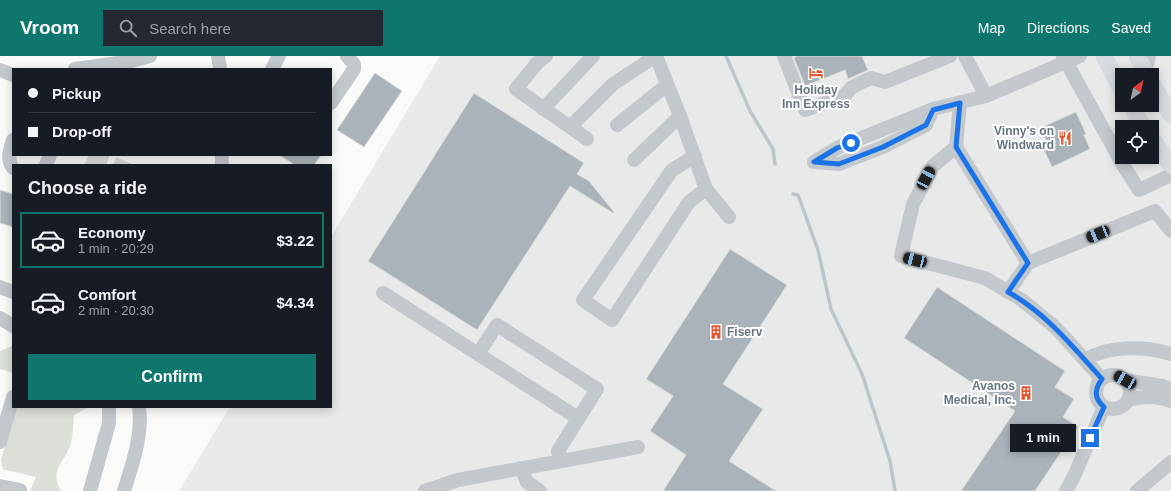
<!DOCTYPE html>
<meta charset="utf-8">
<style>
:root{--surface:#171b24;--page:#242831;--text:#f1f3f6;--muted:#9ea1a6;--line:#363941;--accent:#0f766e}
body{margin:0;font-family:Helvetica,sans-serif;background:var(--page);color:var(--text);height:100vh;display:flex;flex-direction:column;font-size:15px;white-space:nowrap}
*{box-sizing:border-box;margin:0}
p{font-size:13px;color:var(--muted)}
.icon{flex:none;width:22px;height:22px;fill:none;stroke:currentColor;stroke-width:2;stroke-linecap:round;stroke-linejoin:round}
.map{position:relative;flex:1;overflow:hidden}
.sheet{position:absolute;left:12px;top:108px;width:320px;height:244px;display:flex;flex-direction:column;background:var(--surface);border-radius:0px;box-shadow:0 2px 10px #0003}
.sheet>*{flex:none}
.top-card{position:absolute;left:12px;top:12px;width:320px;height:88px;border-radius:0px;box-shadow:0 2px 10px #0003;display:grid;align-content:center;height:88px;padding:0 16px;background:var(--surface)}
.needle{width:26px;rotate:33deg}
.tools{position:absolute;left:1115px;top:12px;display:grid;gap:8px}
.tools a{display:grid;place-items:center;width:44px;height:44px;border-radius:0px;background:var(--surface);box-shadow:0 2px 10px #0003;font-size:20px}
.end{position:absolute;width:18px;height:18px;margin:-9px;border:5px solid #1a73e8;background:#fff;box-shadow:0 0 0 2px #fff}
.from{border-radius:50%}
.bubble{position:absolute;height:28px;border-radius:0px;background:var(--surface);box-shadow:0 2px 10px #0003;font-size:13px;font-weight:600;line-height:28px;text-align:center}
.car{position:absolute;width:12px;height:24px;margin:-12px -6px;border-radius:5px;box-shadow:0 0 3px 1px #0007;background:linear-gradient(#222 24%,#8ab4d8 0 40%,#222 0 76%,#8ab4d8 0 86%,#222 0)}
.top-card b{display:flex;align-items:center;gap:14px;height:38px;font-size:15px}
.top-card b+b{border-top:1px solid var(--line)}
.top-card i{width:10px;height:10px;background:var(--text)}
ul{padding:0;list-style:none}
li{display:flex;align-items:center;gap:12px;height:56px;margin:0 8px 6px;padding:0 8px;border:2px solid transparent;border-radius:0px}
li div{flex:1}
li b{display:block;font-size:15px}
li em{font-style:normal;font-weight:600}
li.current{border-color:var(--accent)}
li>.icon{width:36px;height:36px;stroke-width:1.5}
h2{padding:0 16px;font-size:18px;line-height:48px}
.cta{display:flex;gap:8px;margin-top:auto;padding:8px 16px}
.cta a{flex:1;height:46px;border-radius:0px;background:var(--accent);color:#fff;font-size:16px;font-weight:600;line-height:46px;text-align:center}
header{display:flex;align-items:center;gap:24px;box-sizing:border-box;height:56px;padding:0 20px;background:var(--accent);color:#fff}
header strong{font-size:19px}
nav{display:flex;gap:22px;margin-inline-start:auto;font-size:14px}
.search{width:280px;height:36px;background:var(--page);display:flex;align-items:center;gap:10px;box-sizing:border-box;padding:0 14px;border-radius:0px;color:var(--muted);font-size:15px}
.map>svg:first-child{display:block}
.built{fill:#e8e9e9;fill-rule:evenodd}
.green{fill:#dadfd7}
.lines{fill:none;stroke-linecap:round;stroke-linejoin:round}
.stream{stroke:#bbc7cb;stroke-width:3.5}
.building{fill:#aab3b9;stroke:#dcdcda}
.minor{stroke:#c3c8cc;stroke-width:14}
.major{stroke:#d6dbdf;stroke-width:17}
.route{stroke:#1a73e8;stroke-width:5}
.labels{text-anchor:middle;stroke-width:4;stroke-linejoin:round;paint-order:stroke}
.poi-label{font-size:12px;font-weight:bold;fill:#657683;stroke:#fff;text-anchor:end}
</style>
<header>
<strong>Vroom</strong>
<div class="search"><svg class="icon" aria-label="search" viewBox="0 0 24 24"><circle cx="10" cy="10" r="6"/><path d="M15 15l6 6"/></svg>Search here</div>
<nav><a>Map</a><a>Directions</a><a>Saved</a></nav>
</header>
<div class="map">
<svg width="1171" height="435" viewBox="0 0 1171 435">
<rect width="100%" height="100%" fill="#fafaf8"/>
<path class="built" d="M440 0H1171V435H179L230 351H331V181ZM1122 19H1152V49H1122ZM1122 71H1152V101H1122Z"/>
<g class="green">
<polygon points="89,99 110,99 106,109 84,109"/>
<polygon points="116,101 134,109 113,109"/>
<polygon points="12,290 13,291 13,317 0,313 0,295"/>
<path d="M16 351H89L74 359C73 368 73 378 71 387 66 406 48 413 61 435H30L36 421 3 413 1 404Z"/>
</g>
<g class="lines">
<g class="stream">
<polyline points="726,0 750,55 773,93 775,108"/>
<polyline points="793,138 798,139 818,194 831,253 862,318 890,405 895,435"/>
</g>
</g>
<g class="building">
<polygon points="797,0 862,0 868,14 848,23 845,14 805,30 794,2"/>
<polygon points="375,17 402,35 364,91 337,74"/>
<polygon points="474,37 584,107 577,118 589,125 614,156 613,157 570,130 477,274 368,205"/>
<polygon points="1076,56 1086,78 1084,79 1090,93 1052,111 1041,88 1047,86 1040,72"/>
<polygon points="279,99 321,99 314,109 295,109"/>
<polygon points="0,134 13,138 13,171 0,167"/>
<polygon points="730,193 787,229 723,328 763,353 729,405 776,435 663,435 686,399 650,375 673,340 646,323"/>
<polygon points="937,231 1065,315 1055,331 1074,343 1063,361 1078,371 1035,435 961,435 1015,355 904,282"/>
</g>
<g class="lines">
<g class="minor">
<polyline points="218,0 220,13"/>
<polyline points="546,0 537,7 516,33 587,83"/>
<polyline points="656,0 680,60 706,133 729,161"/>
<polyline points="784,0 805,54 844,40 852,31 871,22 885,26 950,0"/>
<polyline points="965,0 986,40"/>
<polyline points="1063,0 1123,109 1139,134 1171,119"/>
<polyline points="75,13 132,5 150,0"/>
<polyline points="272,13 279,0"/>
<polyline points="0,14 13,19"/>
<polyline points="1145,15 1149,0"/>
<polyline points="331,47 354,13 354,8 347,0"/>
<polyline points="543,53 593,0"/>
<polyline points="617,69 667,29"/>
<polyline points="570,71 613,28 656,0"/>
<path d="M13 84C10 94 6 103 13 112"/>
<polyline points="956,91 960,47"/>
<polyline points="222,99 222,109"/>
<polyline points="695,100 672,114 583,244 612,264 689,146 706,133"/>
<polyline points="634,104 680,60"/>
<polyline points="814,106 837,92 933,53 986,40 1080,0"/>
<polyline points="814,106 839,108 883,91 926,69 933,53"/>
<polyline points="46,109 50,99"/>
<polyline points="1028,207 956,91 933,110 913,148 901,200 985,222 1022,244 1056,272 1102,323"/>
<polyline points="0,231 13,236"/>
<polyline points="1008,236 1028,207 1155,155 1171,175"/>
<polyline points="383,237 478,298"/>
<polyline points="0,262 13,270"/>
<path d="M1085 304C1108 289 1145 290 1171 298"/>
<circle cx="1113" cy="336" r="17"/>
<polyline points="1125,324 1162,330 1171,333"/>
<path d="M1128 344C1142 340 1157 340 1171 345"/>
<polyline points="0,386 13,341"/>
<polyline points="562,404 558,395 597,333 497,269 478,298 578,362"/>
<polyline points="521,412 527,426 540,435"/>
<polyline points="0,430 20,434"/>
<polyline points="90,435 109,367 109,351"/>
<path d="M124 435C132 409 143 379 139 351"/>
<polyline points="425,435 458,424 638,391"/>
<polyline points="1066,435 1074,420 1104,351"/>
<polyline points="1137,435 1171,406"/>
</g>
<g class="major">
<polyline points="1104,0 1122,35"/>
<polyline points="1137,0 1147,19"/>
<polyline points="1152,28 1171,59"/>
<polyline points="1130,49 1144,71"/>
<polyline points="1152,83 1171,109"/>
</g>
</g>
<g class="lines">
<path class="route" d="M851 87 837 92 814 106 839 108 883 91 926 69 933 54 960 47 956 91 1028 207 1008 236C1046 257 1073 291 1102 323 1094 334 1094 342 1104 351L1090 382"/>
</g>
<defs>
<symbol id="hotel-bare" viewBox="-9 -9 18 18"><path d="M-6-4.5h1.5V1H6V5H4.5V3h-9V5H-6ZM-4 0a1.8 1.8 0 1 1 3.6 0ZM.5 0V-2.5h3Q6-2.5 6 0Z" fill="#e4572e" stroke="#fff" stroke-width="2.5" paint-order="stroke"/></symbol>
<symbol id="restaurant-bare" viewBox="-9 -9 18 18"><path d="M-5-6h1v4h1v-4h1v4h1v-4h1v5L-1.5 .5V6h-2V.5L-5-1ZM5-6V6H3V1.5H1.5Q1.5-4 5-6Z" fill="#e4572e" stroke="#fff" stroke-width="2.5" paint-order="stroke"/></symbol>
<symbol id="building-bare" viewBox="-9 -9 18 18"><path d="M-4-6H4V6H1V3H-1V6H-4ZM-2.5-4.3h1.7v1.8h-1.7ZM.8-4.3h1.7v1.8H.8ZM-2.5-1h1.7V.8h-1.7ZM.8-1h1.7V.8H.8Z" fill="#e4572e" stroke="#fff" stroke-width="2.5" paint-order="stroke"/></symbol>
</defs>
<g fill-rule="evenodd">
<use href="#hotel-bare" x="806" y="7" width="20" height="20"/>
<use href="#restaurant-bare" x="1055" y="72" width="20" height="20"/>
<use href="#building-bare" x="706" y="266" width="20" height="20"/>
<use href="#building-bare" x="1016" y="327" width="20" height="20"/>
</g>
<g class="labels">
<g class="poi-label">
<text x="816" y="38" text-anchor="middle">Holiday<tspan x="816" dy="14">Inn Express</tspan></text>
<text x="1054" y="79">Vinny's on<tspan x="1054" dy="14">Windward</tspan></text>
<text x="727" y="280" text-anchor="start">Fiserv</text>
<text x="1015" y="334">Avanos<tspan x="1015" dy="14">Medical, Inc.</tspan></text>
</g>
</g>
</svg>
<div class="tools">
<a><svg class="needle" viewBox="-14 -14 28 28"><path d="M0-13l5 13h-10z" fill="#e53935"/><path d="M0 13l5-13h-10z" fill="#9ea1a6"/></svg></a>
<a><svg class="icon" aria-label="locate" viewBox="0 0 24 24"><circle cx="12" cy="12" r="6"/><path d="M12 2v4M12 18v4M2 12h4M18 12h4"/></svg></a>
</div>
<i class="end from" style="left:851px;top:87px"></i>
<i class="end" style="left:1090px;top:382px"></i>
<div class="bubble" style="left:1010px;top:368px;width:66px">1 min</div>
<i class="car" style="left:926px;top:122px;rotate:28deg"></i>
<i class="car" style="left:1098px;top:178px;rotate:248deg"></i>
<i class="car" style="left:915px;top:204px;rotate:285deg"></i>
<i class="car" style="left:1125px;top:324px;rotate:300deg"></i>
<div class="top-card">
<b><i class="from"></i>Pickup</b>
<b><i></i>Drop-off</b>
</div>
<section class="sheet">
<h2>Choose a ride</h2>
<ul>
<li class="current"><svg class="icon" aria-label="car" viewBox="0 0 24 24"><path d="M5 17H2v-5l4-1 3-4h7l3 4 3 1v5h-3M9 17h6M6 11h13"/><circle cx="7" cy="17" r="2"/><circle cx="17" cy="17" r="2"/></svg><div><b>Economy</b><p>1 min · 20:29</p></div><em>$3.22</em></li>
<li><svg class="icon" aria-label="car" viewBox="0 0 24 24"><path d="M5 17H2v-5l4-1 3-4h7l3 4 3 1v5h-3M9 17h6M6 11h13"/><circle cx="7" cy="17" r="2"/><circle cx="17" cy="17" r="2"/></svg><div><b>Comfort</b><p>2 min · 20:30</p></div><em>$4.34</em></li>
</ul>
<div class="cta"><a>Confirm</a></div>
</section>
</div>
